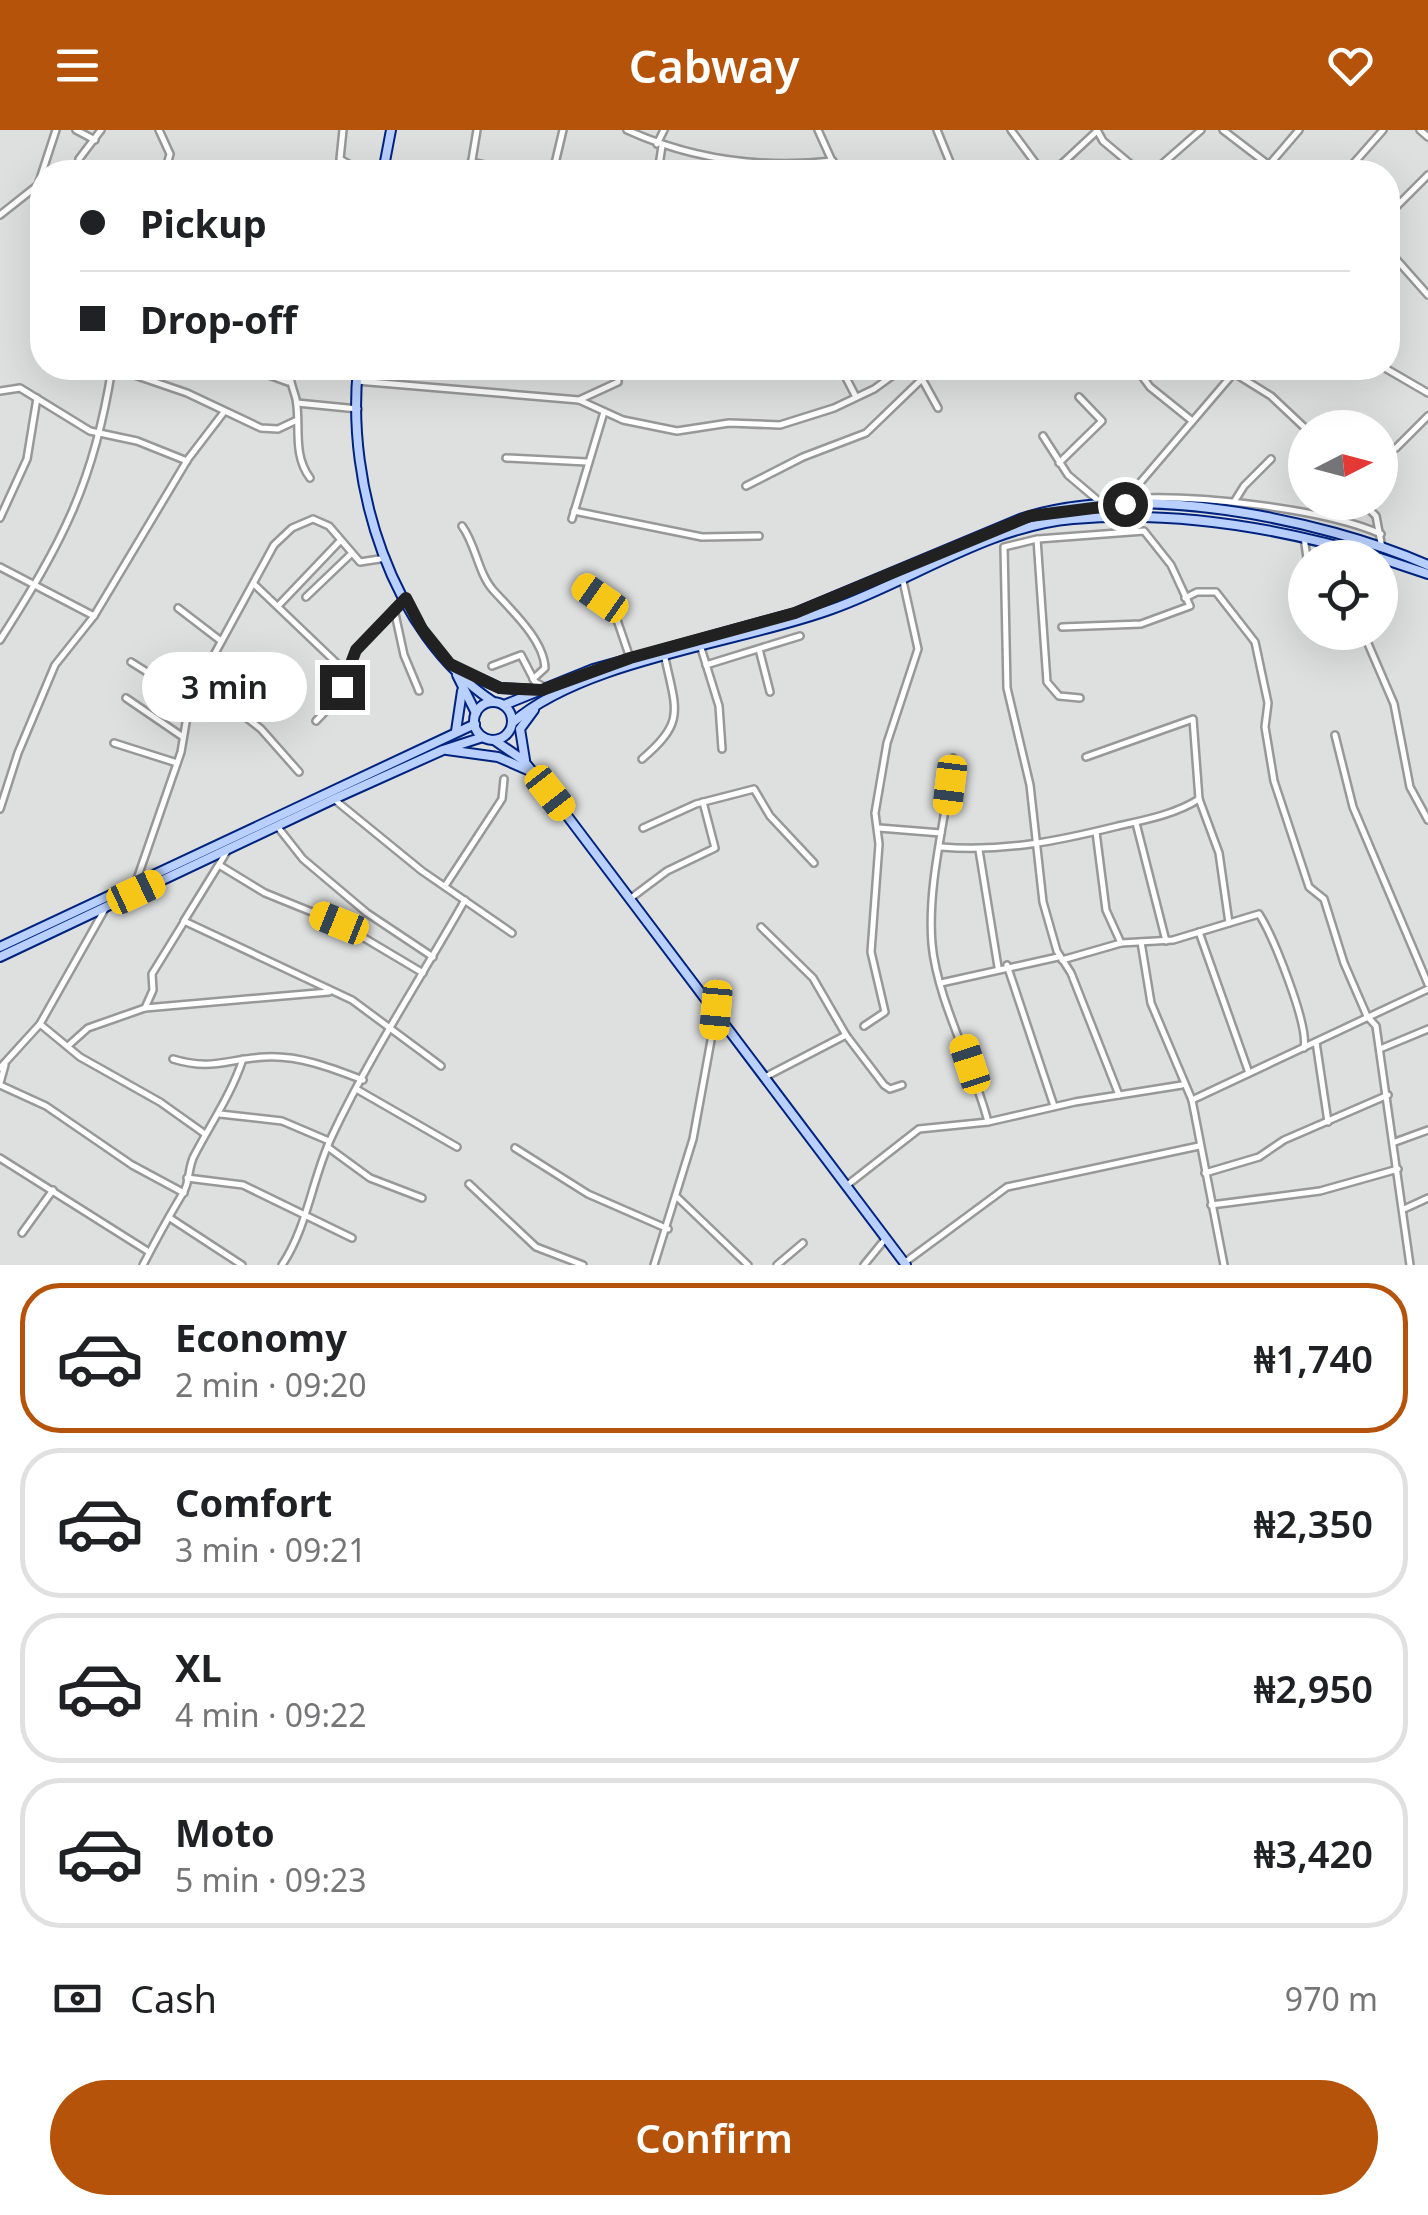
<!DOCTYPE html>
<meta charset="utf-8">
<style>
:root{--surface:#fff;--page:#f6f6f6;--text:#202124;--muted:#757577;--line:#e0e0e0;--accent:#b45309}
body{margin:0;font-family:"Noto Sans",sans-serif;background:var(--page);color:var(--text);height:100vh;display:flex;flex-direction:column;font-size:38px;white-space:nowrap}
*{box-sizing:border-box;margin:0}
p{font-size:32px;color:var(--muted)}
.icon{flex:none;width:55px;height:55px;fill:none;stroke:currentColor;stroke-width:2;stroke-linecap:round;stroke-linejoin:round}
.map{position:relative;height:1135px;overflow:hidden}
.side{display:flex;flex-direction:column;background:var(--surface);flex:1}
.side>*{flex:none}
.guide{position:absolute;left:30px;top:30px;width:1370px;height:220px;border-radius:40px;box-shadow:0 10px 40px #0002;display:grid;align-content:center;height:220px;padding:0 50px;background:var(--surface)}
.needle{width:65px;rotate:84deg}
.tools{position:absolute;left:1288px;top:280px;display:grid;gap:20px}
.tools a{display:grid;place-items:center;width:110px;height:110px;border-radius:50%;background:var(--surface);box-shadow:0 10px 40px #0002;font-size:50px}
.end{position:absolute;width:45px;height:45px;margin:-22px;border:12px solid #212121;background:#fff;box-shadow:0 0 0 5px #fff}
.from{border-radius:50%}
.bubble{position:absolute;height:70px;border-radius:35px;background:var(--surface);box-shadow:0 10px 40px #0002;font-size:32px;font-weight:600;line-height:70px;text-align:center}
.car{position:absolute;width:30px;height:60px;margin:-30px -15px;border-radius:12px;box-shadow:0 0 8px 2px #0007;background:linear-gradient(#f5c518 24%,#345 0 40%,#f5c518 0 76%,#345 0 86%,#f5c518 0)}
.guide b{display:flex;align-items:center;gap:35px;height:95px;font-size:38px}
.guide b+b{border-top:2px solid var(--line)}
.guide i{width:25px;height:25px;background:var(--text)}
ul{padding:18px 0 0;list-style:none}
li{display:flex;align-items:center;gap:30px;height:150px;margin:0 20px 15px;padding:0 30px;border:5px solid var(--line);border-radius:40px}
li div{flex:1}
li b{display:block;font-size:38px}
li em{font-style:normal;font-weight:600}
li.current{border-color:var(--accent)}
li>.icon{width:90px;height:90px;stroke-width:1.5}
.pay{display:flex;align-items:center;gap:25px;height:110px;padding:0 50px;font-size:38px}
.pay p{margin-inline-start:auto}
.cta{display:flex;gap:20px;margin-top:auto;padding:20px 50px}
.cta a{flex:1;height:115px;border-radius:60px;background:var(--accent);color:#fff;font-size:40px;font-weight:600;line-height:115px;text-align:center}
header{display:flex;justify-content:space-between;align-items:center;height:130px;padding:0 50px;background:var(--accent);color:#fff;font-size:45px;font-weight:600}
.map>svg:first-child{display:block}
.residential{fill:#dedfdf;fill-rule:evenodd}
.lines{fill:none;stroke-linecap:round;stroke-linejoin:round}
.street-casing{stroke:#989898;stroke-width:10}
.secondary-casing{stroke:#002380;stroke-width:12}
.street{stroke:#fff;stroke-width:5}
.secondary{stroke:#b9d0fe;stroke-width:8}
.route{stroke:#212121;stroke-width:12}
</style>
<header><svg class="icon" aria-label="menu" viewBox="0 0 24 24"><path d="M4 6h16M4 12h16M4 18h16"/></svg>Cabway<svg class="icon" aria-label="heart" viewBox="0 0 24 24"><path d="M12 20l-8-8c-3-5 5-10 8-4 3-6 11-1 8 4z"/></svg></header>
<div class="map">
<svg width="1428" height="1135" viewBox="0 0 1428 1135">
<rect width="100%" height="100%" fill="#e7eff2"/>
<path class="residential" d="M0 0H1428V1135H0ZM42 42H1388V238H42ZM1305 298H1380V372H1305ZM1305 428H1380V502H1305Z"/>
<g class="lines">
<defs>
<g id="street">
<polyline points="76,0 95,10"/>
<polyline points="159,0 170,24 165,42"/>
<polyline points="343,0 340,29 362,42"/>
<path d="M627 0C693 30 761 39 833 31"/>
<polyline points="818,0 837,42"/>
<polyline points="937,0 954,42"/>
<polyline points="1011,0 1042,42"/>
<polyline points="1097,0 1103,11 1140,42"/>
<polyline points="1223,0 1270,36"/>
<polyline points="1420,0 1428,7"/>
<polyline points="657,14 664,0"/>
<polyline points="471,32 516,42"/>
<polyline points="78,42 79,29 101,0"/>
<polyline points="470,42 477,0"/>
<polyline points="553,42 563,0"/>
<polyline points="658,42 662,16"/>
<polyline points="1053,42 1097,1"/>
<polyline points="1153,42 1201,0"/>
<polyline points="1263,42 1299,0"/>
<polyline points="1346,42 1383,0"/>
<polyline points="0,85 38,55 56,0"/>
<polyline points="1388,85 1428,45"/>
<polyline points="1388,120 1428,165"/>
<polyline points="114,238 187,263 261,298 278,299 295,291"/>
<polyline points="249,238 288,252"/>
<path d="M289 238C289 250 293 258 296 269 301 295 292 324 310 348"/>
<polyline points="841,238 856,267"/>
<polyline points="916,238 938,278"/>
<polyline points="1136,238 1150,257 1191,290"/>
<polyline points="1385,238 1428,263"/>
<polyline points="1234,243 1271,266 1305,298"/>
<polyline points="357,251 579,270 618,252 618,238"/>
<polyline points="372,251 374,238"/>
<polyline points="0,261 20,258 90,301 137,311 187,331"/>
<polyline points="579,270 623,290 677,301 729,293 780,295 834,278 874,259 903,238"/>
<polyline points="297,273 358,279"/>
<polyline points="1043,306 1068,345 1101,373"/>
<polyline points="1396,318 1428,286"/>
<polyline points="506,328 587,332"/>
<polyline points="1059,333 1102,291 1079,267"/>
<polyline points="746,356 803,327 866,303 922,249"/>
<polyline points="1127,368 1238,238"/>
<path d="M1126 369C1193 364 1321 378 1381 404"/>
<polyline points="1234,372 1244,356 1271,329"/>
<polyline points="1362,372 1376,386 1382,418"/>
<polyline points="574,381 702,407 759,406"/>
<polyline points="0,388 27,329 37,268"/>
<polyline points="572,389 604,282"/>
<path d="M462 396C476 415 478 443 493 460 511 480 544 510 545 538L533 549"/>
<polyline points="1304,407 1307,428"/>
<polyline points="1038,409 1144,401 1171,435 1190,476 1141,494 1062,497"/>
<polyline points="0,437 94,486"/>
<polyline points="580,453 615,484 630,528"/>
<polyline points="255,455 346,542"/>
<polyline points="306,467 350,425"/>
<polyline points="1185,468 1197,462 1216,462 1255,512 1268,573 1265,597 1274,651 1309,757 1324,769 1344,833 1367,886 1376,896 1410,1135"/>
<polyline points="278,476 339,412"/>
<polyline points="178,478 221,511"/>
<polyline points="394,479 404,525 419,561"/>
<polyline points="1363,502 1394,574 1410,657 1428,690"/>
<path d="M0 510C62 413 94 353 112 238"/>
<polyline points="701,518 719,576 722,619"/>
<polyline points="759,519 770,562"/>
<polyline points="131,532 190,569"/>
<polyline points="706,535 800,506"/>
<polyline points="492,536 521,525 535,552 544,557"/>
<polyline points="200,551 261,599 299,642"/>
<polyline points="126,568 183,607"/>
<polyline points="1080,568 1059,566 1047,552 1037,409 1004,417 1007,558 1030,655 1043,772 1057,821 1071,843 1119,965"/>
<polyline points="316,591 337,569 356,520 403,470"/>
<polyline points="1335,605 1353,677 1428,854"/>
<polyline points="114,613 177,633"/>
<polyline points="1086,627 1193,589 1199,669 1219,723 1229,793"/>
<path d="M953 628C946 689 927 753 932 814 937 870 974 936 988 992"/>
<path d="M642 629C686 592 676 580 665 528"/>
<polyline points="335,670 422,741 512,803"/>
<polyline points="0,679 18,623 55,535 94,486 188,329 224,282"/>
<polyline points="1136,693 1166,811"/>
<polyline points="277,696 303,729 367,783 433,827"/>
<polyline points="643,698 696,674 754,659 770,686 814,733"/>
<polyline points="879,698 941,703"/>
<polyline points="1096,702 1106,780 1121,813"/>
<path d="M941 717C1004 722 1058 711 1118 696 1145 690 1176 684 1199 669"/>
<polyline points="979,720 998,837"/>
<polyline points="226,723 184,791 352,870 441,936"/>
<polyline points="219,735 265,763 339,793 423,843"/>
<polyline points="136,752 181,622 190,569 274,415 292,398 313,389 329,396 360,432 386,428"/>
<polyline points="445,756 502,669 504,649"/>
<polyline points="631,768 667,741 715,718 703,672"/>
<polyline points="761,797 813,848 846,905 884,955 890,959 902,955"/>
<polyline points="1199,802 1249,943"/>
<polyline points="1141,812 1151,873 1192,970 1224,1135"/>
<path d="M1062 830 1121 813 1173 810 1259 784C1273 806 1309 895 1304 918"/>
<polyline points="1007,835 1054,976"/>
<polyline points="941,853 1058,827"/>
<polyline points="145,878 153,860 152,844 184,792"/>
<polyline points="40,894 80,927 160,972 205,1004"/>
<polyline points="864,896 885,882 871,822 879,714 875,683 887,613 918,519 903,451"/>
<polyline points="1316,912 1328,992"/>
<polyline points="69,915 88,898 145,878 329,862"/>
<polyline points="1380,919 1428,899"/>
<path d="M173 929C212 941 227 929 265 927 299 925 332 938 363 950"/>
<polyline points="0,938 40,894 105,779"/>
<polyline points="765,947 846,905"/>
<polyline points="0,953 5,935"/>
<polyline points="0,955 46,976 132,1035 184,1063"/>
<polyline points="358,960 457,1017"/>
<polyline points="1192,970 1428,859"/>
<polyline points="220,984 282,991 329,1011"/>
<polyline points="1395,1012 1428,1000"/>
<polyline points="329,1018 370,1048 422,1068"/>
<polyline points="515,1018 588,1064 668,1099"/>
<polyline points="0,1028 149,1122"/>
<polyline points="1205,1043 1259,1027 1284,1010 1388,965"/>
<polyline points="187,1048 243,1055 352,1108"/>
<polyline points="469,1054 536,1117 583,1135"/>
<polyline points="846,1056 919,999 988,992 1075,972 1182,955"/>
<polyline points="677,1067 748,1135"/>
<polyline points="1211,1075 1320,1061 1398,1039"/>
<polyline points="1404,1079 1428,1068"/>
<polyline points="170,1088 242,1135"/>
<polyline points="22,1103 53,1060"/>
<polyline points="904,1133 1007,1057 1199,1016"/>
<path d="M143 1135C156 1110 169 1086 183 1063 190 1053 188 1037 194 1026 211 993 231 965 243 929"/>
<path d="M282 1135C308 1096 312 1048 332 1006 370 925 421 848 465 770"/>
<polyline points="654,1135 693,1009 716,883"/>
<polyline points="777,1135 803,1113"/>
<polyline points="864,1135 886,1108"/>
</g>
<g id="secondary">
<polyline points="383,42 391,0"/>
<path d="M358 238C346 355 391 503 492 571"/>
<polyline points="1380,428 1428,444"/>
<polyline points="456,538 500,558 537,560"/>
<polyline points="457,545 476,583"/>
<circle cx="493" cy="591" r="19"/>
<path d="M504 575 593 539 795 483 1020 389C1134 351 1319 388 1428 435"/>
<path d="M512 593C585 529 740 513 832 479 911 451 989 396 1073 389 1176 380 1281 398 1380 428"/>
<polyline points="456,601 462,561"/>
<polyline points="494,610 523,630 550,663 906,1135"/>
<polyline points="447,620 498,627 530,641"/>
<polyline points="525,630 520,599 534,580"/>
<polyline points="0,817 475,594"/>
<polyline points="0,827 334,669 443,620 483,607"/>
</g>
</defs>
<use href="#street" class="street-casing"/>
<use href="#secondary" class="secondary-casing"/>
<use href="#street" class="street"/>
<use href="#secondary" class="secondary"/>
</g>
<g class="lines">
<polyline class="route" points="342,557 356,520 406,468 422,499 450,534 500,558 542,560 630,528 795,483 1030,386 1125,374"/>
</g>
</svg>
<div class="tools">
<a><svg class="needle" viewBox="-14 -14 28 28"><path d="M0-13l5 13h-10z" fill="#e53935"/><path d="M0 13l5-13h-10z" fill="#757577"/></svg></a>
<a><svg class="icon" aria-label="locate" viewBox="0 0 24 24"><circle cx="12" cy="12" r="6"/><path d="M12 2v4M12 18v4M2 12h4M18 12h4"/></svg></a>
</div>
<i class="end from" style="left:1125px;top:374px"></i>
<i class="end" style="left:342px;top:557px"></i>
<div class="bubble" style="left:142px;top:522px;width:165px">3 min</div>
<i class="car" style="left:600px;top:468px;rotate:305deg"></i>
<i class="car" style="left:950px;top:655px;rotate:187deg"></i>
<i class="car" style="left:550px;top:663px;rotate:142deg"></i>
<i class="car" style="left:136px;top:762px;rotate:65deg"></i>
<i class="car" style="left:339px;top:793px;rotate:292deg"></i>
<i class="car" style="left:716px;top:880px;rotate:185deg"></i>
<i class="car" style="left:970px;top:934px;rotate:342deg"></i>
<div class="guide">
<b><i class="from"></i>Pickup</b>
<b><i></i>Drop-off</b>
</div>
</div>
<section class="side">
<ul>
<li class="current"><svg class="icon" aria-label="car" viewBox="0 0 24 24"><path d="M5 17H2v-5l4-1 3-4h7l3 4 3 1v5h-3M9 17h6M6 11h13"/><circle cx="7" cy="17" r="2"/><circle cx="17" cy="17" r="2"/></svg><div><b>Economy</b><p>2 min · 09:20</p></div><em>₦1,740</em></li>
<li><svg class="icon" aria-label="car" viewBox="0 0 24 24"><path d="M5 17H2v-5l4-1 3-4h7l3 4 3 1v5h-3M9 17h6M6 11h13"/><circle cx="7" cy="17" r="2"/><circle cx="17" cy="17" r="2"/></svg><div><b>Comfort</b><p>3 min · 09:21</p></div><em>₦2,350</em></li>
<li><svg class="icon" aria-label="car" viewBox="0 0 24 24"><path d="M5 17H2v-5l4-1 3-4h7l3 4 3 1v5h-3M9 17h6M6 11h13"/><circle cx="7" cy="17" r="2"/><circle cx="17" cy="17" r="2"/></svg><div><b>XL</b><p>4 min · 09:22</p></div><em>₦2,950</em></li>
<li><svg class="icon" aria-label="car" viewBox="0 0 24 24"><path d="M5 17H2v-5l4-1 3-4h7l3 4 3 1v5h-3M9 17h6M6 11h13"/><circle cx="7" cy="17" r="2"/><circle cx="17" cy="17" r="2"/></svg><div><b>Moto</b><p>5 min · 09:23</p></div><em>₦3,420</em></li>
</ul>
<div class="pay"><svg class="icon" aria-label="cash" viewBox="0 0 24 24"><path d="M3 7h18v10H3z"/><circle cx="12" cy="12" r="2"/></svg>Cash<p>970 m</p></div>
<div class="cta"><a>Confirm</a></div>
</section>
